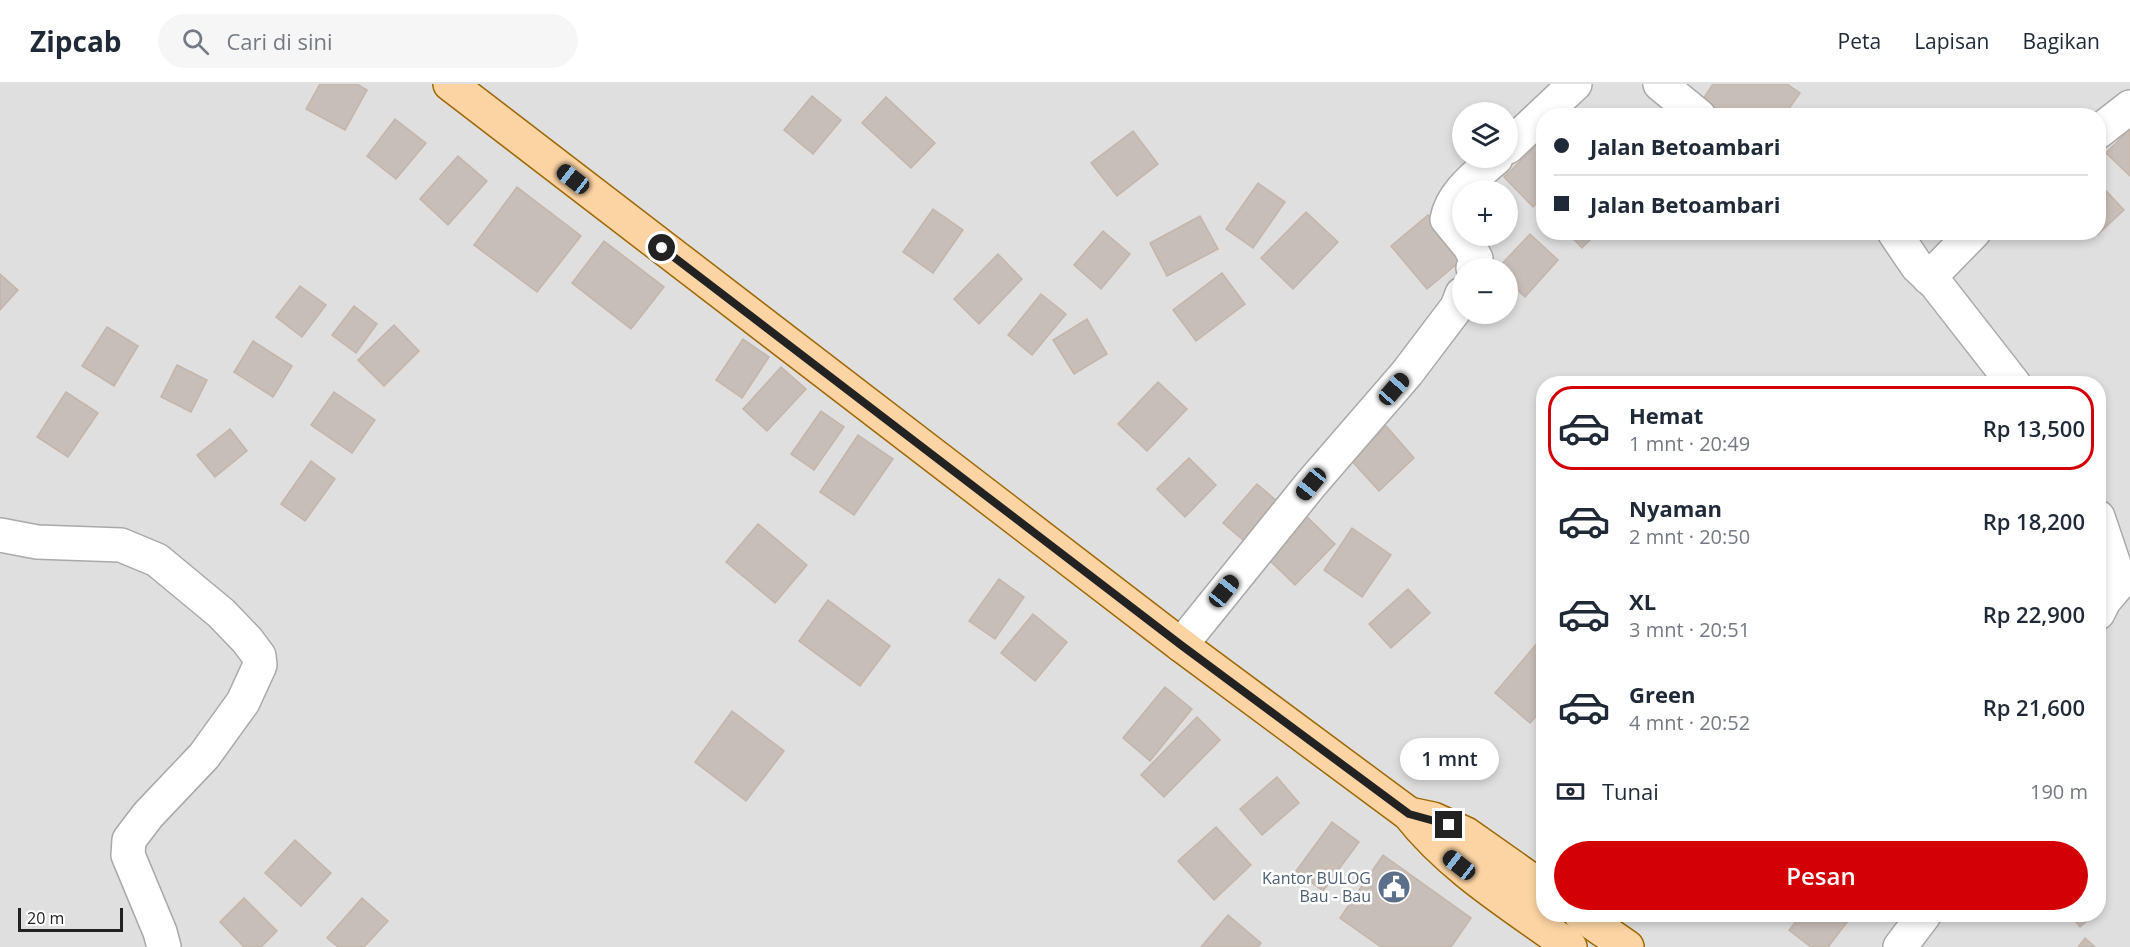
<!DOCTYPE html>
<html lang="id">
<meta charset="utf-8">
<style>
:root{--surface:#fff;--page:#f6f6f7;--text:#1f2937;--muted:#747a83;--line:#e0e1e3;--accent:#d30105}
body{margin:0;font-family:"Open Sans",sans-serif;background:var(--page);color:var(--text);height:100vh;display:flex;flex-direction:column;font-size:22px;white-space:nowrap}
*{box-sizing:border-box;margin:0}
p{font-size:20px;color:var(--muted)}
.icon{flex:none;width:33px;height:33px;fill:none;stroke:currentColor;stroke-width:2;stroke-linecap:round;stroke-linejoin:round}
.map{position:relative;flex:1;overflow:hidden}
.sheet{position:absolute;left:1536px;top:292px;width:570px;height:546px;display:flex;flex-direction:column;background:var(--surface);border-radius:24px;box-shadow:0 3px 9px #0003}
.sheet>*{flex:none}
.banner{position:absolute;left:1536px;top:24px;width:570px;height:132px;border-radius:24px;box-shadow:0 3px 9px #0003;display:grid;align-content:center;height:132px;padding:0 18px;background:var(--surface)}
.tools{position:absolute;left:1452px;top:18px;display:grid;gap:12px}
.tools a{display:grid;place-items:center;width:66px;height:66px;border-radius:50%;background:var(--surface);box-shadow:0 3px 9px #0003;font-size:30px}
.scale{position:absolute;left:18px;bottom:15px;width:105px;box-sizing:border-box;padding-left:6px;border:3px solid #222;border-top:0;font-size:16px;line-height:21px;white-space:nowrap;color:#222;-webkit-text-stroke:4px #fff;paint-order:stroke}
.end{position:absolute;width:27px;height:27px;margin:-14px;border:8px solid #222;background:#fff;box-shadow:0 0 0 3px #fff}
.from{border-radius:50%}
.bubble{position:absolute;height:42px;border-radius:21px;background:var(--surface);box-shadow:0 3px 9px #0003;font-size:20px;font-weight:600;line-height:42px;text-align:center}
.car{position:absolute;width:18px;height:36px;margin:-18px -9px;border-radius:8px;box-shadow:0 0 4px 2px #0007;background:linear-gradient(#222 24%,#8ab4d8 0 40%,#222 0 76%,#8ab4d8 0 86%,#222 0)}
.banner b{display:flex;align-items:center;gap:21px;height:57px;font-size:22px}
.banner b+b{border-top:2px solid var(--line)}
.banner i{width:15px;height:15px;background:var(--text)}
ul{padding:10px 0 0;list-style:none}
li{display:flex;align-items:center;gap:18px;height:84px;margin:0 12px 9px;padding:0 6px;border:3px solid transparent;border-radius:24px}
li div{flex:1}
li b{display:block;font-size:22px}
li em{font-style:normal;font-weight:600}
li.current{border-color:var(--accent)}
li>.icon{width:54px;height:54px;stroke-width:1.5}
.pay{display:flex;align-items:center;gap:15px;height:66px;padding:0 18px;font-size:22px}
.pay p{margin-inline-start:auto}
.primary-button{display:flex;gap:12px;margin-top:auto;padding:12px 18px}
.primary-button a{flex:1;height:69px;border-radius:36px;background:var(--accent);color:#fff;font-size:24px;font-weight:600;line-height:69px;text-align:center}
header{display:flex;align-items:center;gap:36px;box-sizing:border-box;height:84px;padding:0 30px;background:var(--surface);border-bottom:2px solid var(--line)}
header strong{font-size:28px}
nav{display:flex;gap:33px;margin-inline-start:auto;font-size:21px}
.search{width:420px;height:54px;background:var(--page);display:flex;align-items:center;gap:15px;box-sizing:border-box;padding:0 21px;border-radius:33px;color:var(--muted);font-size:22px}
.map>svg:first-child{display:block}
.residential{fill:#e0dfdf;fill-rule:evenodd}
.building{fill:#c7beb8;stroke:#c4b5ab;stroke-width:1.5}
.lines{fill:none;stroke-linecap:round;stroke-linejoin:round}
.minor-casing{stroke:#a9a9a9;stroke-width:36}
.major-casing{stroke:#9f6700;stroke-width:36}
.minor{stroke:#fff;stroke-width:33}
.major{stroke:#fcd4a4;stroke-width:33}
.route{stroke:#222;stroke-width:8}
.labels{text-anchor:middle;stroke-width:5;stroke-linejoin:round;paint-order:stroke}
.service-label{font-size:16px;fill:#4e5e75;stroke:#fff;text-anchor:end}
</style>
<header>
<strong>Zipcab</strong>
<div class="search"><svg class="icon" aria-label="search" viewBox="0 0 24 24"><circle cx="10" cy="10" r="6"/><path d="M15 15l6 6"/></svg>Cari di sini</div>
<nav><a>Peta</a><a>Lapisan</a><a>Bagikan</a></nav>
</header>
<div class="map">
<svg width="2130" height="863" viewBox="0 0 2130 863">
<rect width="100%" height="100%" fill="#f2efe9"/>
<path class="residential" d="M0 0H2130V863H0ZM1462 28H1508V74H1462ZM1544 32H2098V148H1544ZM1462 106H1508V152H1462ZM1462 184H1508V230H1462ZM1544 300H2098V831H1544Z"/>
<g class="building">
<polygon points="320,0 357,0 367,6 345,46 306,25"/>
<polygon points="1713,0 1787,0 1800,9 1784,32 1728,32 1703,15"/>
<polygon points="812,12 841,36 813,70 784,46"/>
<polygon points="886,13 935,59 911,84 862,39"/>
<polygon points="395,35 426,59 396,95 367,72"/>
<polygon points="2130,45 2130,92 2106,69"/>
<polygon points="1133,47 1158,80 1117,112 1091,79"/>
<polygon points="1539,59 1544,63 1544,112 1533,123 1504,93"/>
<polygon points="458,72 487,97 448,141 420,115"/>
<polygon points="2098,98 2124,126 2098,150 2097,148 2098,148"/>
<polygon points="1258,99 1285,118 1253,164 1226,145"/>
<polygon points="517,103 581,152 537,208 474,161"/>
<polygon points="933,125 963,146 933,189 903,168"/>
<polygon points="1306,128 1338,158 1293,205 1261,174"/>
<polygon points="1428,131 1464,174 1427,205 1391,162"/>
<polygon points="1200,132 1218,165 1167,192 1150,159"/>
<polygon points="1103,147 1130,170 1101,205 1074,181"/>
<polygon points="1567,148 1598,148 1582,164"/>
<polygon points="1530,150 1558,176 1525,213 1508,197 1508,184 1498,184"/>
<polygon points="604,157 664,203 631,245 572,199"/>
<polygon points="998,170 1022,195 979,240 954,215"/>
<polygon points="1222,189 1245,220 1196,257 1173,226"/>
<polygon points="0,190 18,206 0,226"/>
<polygon points="300,202 326,221 302,253 276,233"/>
<polygon points="1041,210 1066,230 1032,271 1008,251"/>
<polygon points="354,222 377,240 356,269 332,251"/>
<polygon points="1087,235 1107,270 1074,290 1053,256"/>
<polygon points="394,241 419,267 384,302 358,276"/>
<polygon points="107,243 138,262 114,302 82,282"/>
<polygon points="743,255 769,273 742,314 716,296"/>
<polygon points="253,257 292,282 273,313 234,288"/>
<polygon points="177,281 207,296 191,328 161,313"/>
<polygon points="781,283 806,305 767,347 743,325"/>
<polygon points="1158,298 1187,325 1147,367 1118,340"/>
<polygon points="66,308 98,329 68,373 37,353"/>
<polygon points="334,308 375,336 352,369 311,341"/>
<polygon points="821,327 844,343 814,386 791,370"/>
<polygon points="1386,342 1414,374 1379,407 1350,375"/>
<polygon points="230,345 247,367 215,393 197,371"/>
<polygon points="858,351 893,375 854,431 820,408"/>
<polygon points="1189,374 1216,401 1185,433 1157,405"/>
<polygon points="311,377 335,395 305,437 281,420"/>
<polygon points="1257,400 1278,418 1244,457 1223,439"/>
<polygon points="1301,427 1335,460 1295,501 1261,468"/>
<polygon points="758,440 807,481 775,519 726,478"/>
<polygon points="1352,444 1391,471 1362,513 1324,486"/>
<polygon points="999,495 1024,513 995,555 969,537"/>
<polygon points="1408,505 1430,529 1391,564 1369,540"/>
<polygon points="828,516 890,562 860,602 799,557"/>
<polygon points="1033,530 1067,558 1035,597 1001,569"/>
<polygon points="1544,551 1544,624 1530,639 1495,609"/>
<polygon points="1165,603 1192,625 1150,677 1123,654"/>
<polygon points="732,627 784,667 746,717 695,678"/>
<polygon points="1197,633 1220,656 1164,713 1141,691"/>
<polygon points="1277,693 1299,719 1262,751 1240,725"/>
<polygon points="1332,738 1359,758 1323,807 1296,787"/>
<polygon points="1216,743 1251,781 1214,816 1178,777"/>
<polygon points="295,756 331,789 301,822 265,789"/>
<polygon points="1383,771 1471,834 1451,863 1381,863 1340,834"/>
<polygon points="244,814 277,847 261,863 244,863 220,838"/>
<polygon points="362,814 388,837 364,863 338,863 327,854"/>
<polygon points="2098,815 2104,822 2098,827"/>
<polygon points="1228,831 1261,859 1258,863 1201,863"/>
<polygon points="1801,831 1840,831 1848,837 1828,863 1811,863 1789,846"/>
<polygon points="2070,831 2094,831 2080,843"/>
<polygon points="2085,854 2095,863 2078,863"/>
</g>
<g class="lines">
<defs>
<g id="minor">
<polyline points="1660,0 1699,32"/>
<polyline points="2098,48 2130,23"/>
<polyline points="1508,63 1575,0"/>
<polyline points="1894,148 1917,182 1936,200 2014,300"/>
<path d="M1473 184 1476 175 1470 163 1447 135C1452 109 1477 91 1496 74"/>
<polyline points="1929,194 1974,148"/>
<polyline points="2098,433 2120,498"/>
<polyline points="0,451 37,458 121,461 157,476 221,529 247,556 259,572 260,581 243,618 204,672 148,731 129,756 128,771 160,848 164,863"/>
<polyline points="2098,529 2104,517 2120,498 2130,495"/>
<polyline points="1181,561 1311,400 1407,289 1457,223 1462,210"/>
<polyline points="1900,863 1924,831"/>
</g>
<g id="major">
<path d="M450 0 1181 561 1409 730C1452 785 1514 822 1570 863"/>
<polyline points="1409,730 1433,735 1466,750 1544,805"/>
<polyline points="1581,831 1627,863"/>
</g>
</defs>
<use href="#minor" class="minor-casing"/>
<use href="#major" class="major-casing"/>
<use href="#minor" class="minor"/>
<use href="#major" class="major"/>
</g>
<g class="lines">
<polyline class="route" points="662,164 1181,561 1409,730 1449,741"/>
</g>
<defs>
<symbol id="civic-disc" viewBox="-11 -11 22 22"><circle r="9.5" fill="#5c6f8a" stroke="#fff"/><path d="M-.6-6.5H3V-4.5H.6V-3L4-1V1h2V6H-6V1h2V-1L-.6-3ZM-1.2 2.5V6h2.4V2.5Z" fill="#fff"/></symbol>
</defs>
<g fill-rule="evenodd">
<use href="#civic-disc" x="1375" y="784" width="38" height="38"/>
</g>
<g class="labels">
<g class="service-label">
<text x="1371" y="800">Kantor BULOG<tspan x="1371" dy="18">Bau - Bau</tspan></text>
</g>
</g>
</svg>
<div class="tools">
<a><svg class="icon" aria-label="layers" viewBox="0 0 24 24"><path d="M12 4l9 5-9 5-9-5zM3 14l9 5 9-5"/></svg></a>
<a>+</a>
<a>−</a>
</div>
<div class="scale">20 m</div>
<i class="end from" style="left:662px;top:164px"></i>
<i class="end" style="left:1449px;top:741px"></i>
<div class="bubble" style="left:1400px;top:654px;width:99px">1 mnt</div>
<i class="car" style="left:573px;top:95px;rotate:308deg"></i>
<i class="car" style="left:1394px;top:305px;rotate:41deg"></i>
<i class="car" style="left:1311px;top:400px;rotate:219deg"></i>
<i class="car" style="left:1224px;top:507px;rotate:39deg"></i>
<i class="car" style="left:1459px;top:781px;rotate:308deg"></i>
<div class="banner">
<b><i class="from"></i>Jalan Betoambari</b>
<b><i></i>Jalan Betoambari</b>
</div>
<section class="sheet">
<ul>
<li class="current"><svg class="icon" aria-label="car" viewBox="0 0 24 24"><path d="M5 17H2v-5l4-1 3-4h7l3 4 3 1v5h-3M9 17h6M6 11h13"/><circle cx="7" cy="17" r="2"/><circle cx="17" cy="17" r="2"/></svg><div><b>Hemat</b><p>1 mnt · 20:49</p></div><em>Rp 13,500</em></li>
<li><svg class="icon" aria-label="car" viewBox="0 0 24 24"><path d="M5 17H2v-5l4-1 3-4h7l3 4 3 1v5h-3M9 17h6M6 11h13"/><circle cx="7" cy="17" r="2"/><circle cx="17" cy="17" r="2"/></svg><div><b>Nyaman</b><p>2 mnt · 20:50</p></div><em>Rp 18,200</em></li>
<li><svg class="icon" aria-label="car" viewBox="0 0 24 24"><path d="M5 17H2v-5l4-1 3-4h7l3 4 3 1v5h-3M9 17h6M6 11h13"/><circle cx="7" cy="17" r="2"/><circle cx="17" cy="17" r="2"/></svg><div><b>XL</b><p>3 mnt · 20:51</p></div><em>Rp 22,900</em></li>
<li><svg class="icon" aria-label="car" viewBox="0 0 24 24"><path d="M5 17H2v-5l4-1 3-4h7l3 4 3 1v5h-3M9 17h6M6 11h13"/><circle cx="7" cy="17" r="2"/><circle cx="17" cy="17" r="2"/></svg><div><b>Green</b><p>4 mnt · 20:52</p></div><em>Rp 21,600</em></li>
</ul>
<div class="pay"><svg class="icon" aria-label="cash" viewBox="0 0 24 24"><path d="M3 7h18v10H3z"/><circle cx="12" cy="12" r="2"/></svg>Tunai<p>190 m</p></div>
<div class="primary-button"><a>Pesan</a></div>
</section>
</div>
